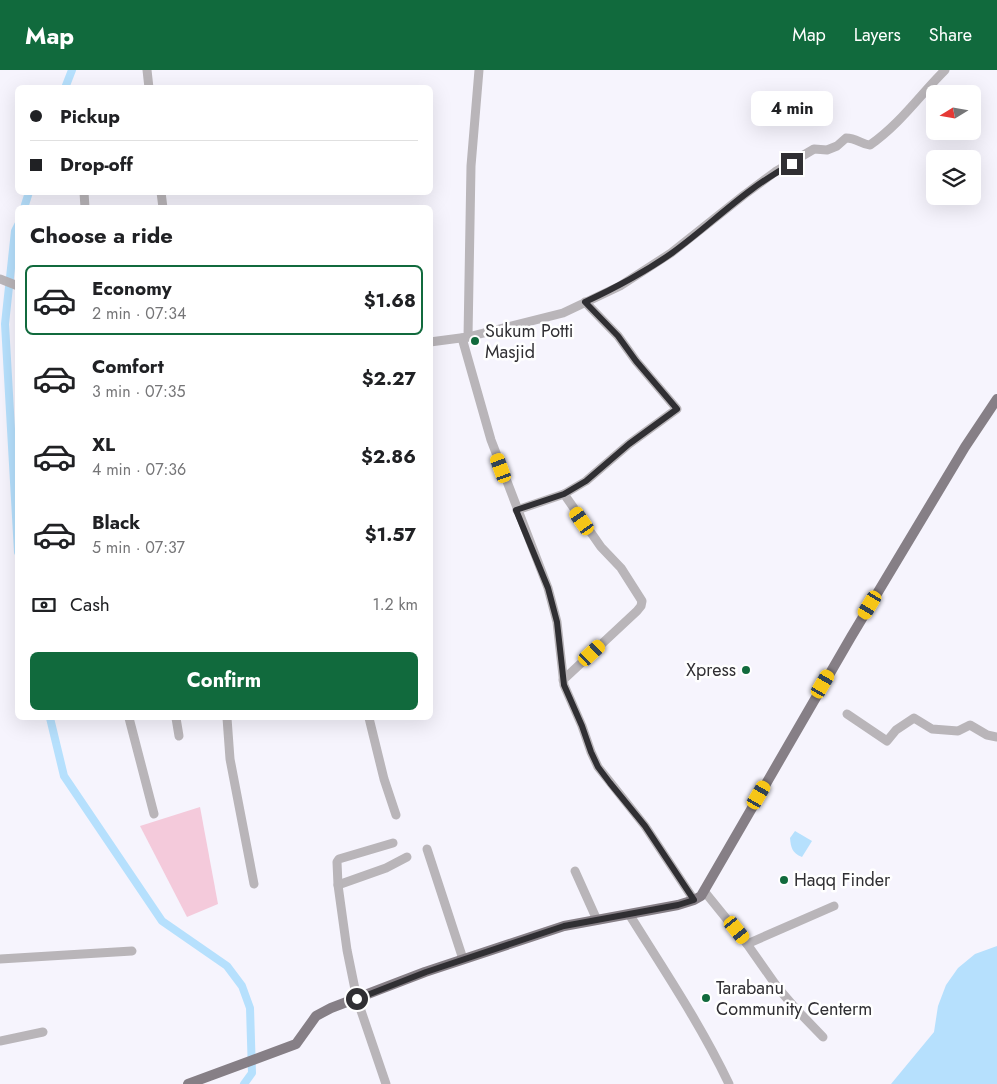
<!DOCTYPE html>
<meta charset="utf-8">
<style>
:root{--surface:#fff;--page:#f2f2f2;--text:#202124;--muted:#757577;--line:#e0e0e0;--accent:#116a3d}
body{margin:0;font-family:Jost,sans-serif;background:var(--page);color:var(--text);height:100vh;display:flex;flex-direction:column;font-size:19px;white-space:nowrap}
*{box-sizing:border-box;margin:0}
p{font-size:16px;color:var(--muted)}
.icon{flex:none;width:28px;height:28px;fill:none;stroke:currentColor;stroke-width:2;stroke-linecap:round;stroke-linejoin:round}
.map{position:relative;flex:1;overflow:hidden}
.sheet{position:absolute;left:15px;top:135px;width:418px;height:515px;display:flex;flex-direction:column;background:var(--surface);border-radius:8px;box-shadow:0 5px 20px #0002}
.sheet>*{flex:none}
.hud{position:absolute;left:15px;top:15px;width:418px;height:110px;border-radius:8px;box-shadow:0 5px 20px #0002;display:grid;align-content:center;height:110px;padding:0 15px;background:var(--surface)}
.needle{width:32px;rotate:259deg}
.tools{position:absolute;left:926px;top:15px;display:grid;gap:10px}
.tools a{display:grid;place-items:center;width:55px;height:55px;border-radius:8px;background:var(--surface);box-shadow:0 5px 20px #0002;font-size:25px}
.end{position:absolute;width:22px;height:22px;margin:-11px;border:6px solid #302f33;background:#fff;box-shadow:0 0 0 2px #fff}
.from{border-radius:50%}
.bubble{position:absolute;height:35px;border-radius:8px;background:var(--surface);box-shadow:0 5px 20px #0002;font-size:16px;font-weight:700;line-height:35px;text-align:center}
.car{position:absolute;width:15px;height:30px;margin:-15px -8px;border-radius:6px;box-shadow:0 0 4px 1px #0007;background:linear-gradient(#f5c518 24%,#345 0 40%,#f5c518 0 76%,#345 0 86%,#f5c518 0)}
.hud b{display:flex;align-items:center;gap:18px;height:48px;font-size:19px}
.hud b+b{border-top:1px solid var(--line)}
.hud i{width:12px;height:12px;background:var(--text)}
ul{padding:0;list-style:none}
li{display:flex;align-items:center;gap:15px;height:70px;margin:0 10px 8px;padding:0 5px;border:2px solid transparent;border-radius:8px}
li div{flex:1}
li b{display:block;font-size:19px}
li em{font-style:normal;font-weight:700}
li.current{border-color:var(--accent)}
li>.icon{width:45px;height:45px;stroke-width:1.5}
h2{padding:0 15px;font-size:22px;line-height:60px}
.pay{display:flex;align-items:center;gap:12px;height:55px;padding:0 15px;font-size:19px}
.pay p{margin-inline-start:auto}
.cta{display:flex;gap:10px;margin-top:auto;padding:10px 15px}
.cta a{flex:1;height:58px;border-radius:8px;background:var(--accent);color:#fff;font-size:20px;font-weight:700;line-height:58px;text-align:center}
header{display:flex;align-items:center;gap:30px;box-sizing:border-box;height:70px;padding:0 25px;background:var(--accent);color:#fff}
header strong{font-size:24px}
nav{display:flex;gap:28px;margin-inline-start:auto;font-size:18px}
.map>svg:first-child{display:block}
.green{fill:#f4cadb}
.water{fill:#b6e0fd}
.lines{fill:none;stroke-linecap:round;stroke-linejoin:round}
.canal{stroke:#b6e0fd;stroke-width:8}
.minor{stroke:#b9b5b9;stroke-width:9}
.major{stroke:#867f86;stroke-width:10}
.route{stroke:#302f33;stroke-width:6}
.poi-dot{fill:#116a3d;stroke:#fff;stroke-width:2}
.labels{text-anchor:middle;stroke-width:5;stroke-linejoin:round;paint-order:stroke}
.poi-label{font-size:18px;fill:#302f33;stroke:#fff;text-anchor:start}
</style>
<header>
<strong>Map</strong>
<nav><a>Map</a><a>Layers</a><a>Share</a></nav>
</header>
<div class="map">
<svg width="997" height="1014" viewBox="0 0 997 1014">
<rect width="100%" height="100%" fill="#f6f4fd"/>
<polygon class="green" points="200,737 218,834 187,847 140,756"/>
<g class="water">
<path d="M795 761 812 771 802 787C792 783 791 778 790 768Z"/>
<polygon points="997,876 997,1014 891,1014 934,962 938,936 946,915 958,898 975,884"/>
</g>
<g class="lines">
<g class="canal">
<polyline points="65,18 72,0"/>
<polyline points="24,138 29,122"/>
<polyline points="18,155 15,161 5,254 18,482"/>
<polyline points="50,648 64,706 162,851 227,896 242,916 250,938 252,1003 244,1014"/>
</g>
<g class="minor">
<polyline points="147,0 149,18"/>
<polyline points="84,122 85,138"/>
<polyline points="161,122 163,138"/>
<polyline points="0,209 18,216"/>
<polyline points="468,267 471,96 479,0"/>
<polyline points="462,268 491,370 548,518 557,552 564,615 582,656 591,682 598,697 645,756 694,830"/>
<path d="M430 272 468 267 563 243 620 216 671 183 744 125 775 102 814 79 827 80 837 76 846 68C857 68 860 74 870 75 901 53 919 26 945 0"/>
<polyline points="517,440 564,424 586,411 629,374 677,339 636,291 618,266 585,232"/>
<polyline points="563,610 637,541 641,536 642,531 621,498 601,477 564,424"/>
<polyline points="847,644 887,671 896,660 914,648 932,659 958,661 970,655 987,665 997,667"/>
<polyline points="129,648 154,744"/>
<polyline points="176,648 179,666"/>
<polyline points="227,648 230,689 254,814"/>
<polyline points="369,648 384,709 396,745"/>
<polyline points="427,779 463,889"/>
<polyline points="575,801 597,850"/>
<polyline points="338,815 386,798 407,787"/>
<polyline points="704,821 747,874 778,918 796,939 823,967"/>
<path d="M629 844C664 900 701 955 729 1014"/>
<polyline points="747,874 834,836"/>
<polyline points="0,889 132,881"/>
<polyline points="0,971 43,962"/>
<polyline points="386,1014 357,929 347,880 338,815 337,792 339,789 393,773"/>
</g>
<polyline class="major" points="188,1014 296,974 316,946 331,938 425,902 564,856 678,835 694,830 701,826 851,567 965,377 997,329"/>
</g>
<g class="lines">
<path class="route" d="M357 929 426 902 564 856 678 835 694 830 645 756 610 713 598 697 591 682 582 656 564 615 557 552 548 518 516 440 564 424 586 411 629 374 677 339 636 291 618 266 585 232C615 218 645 202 672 183 712 154 747 117 792 94"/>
</g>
<g class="poi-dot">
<circle cx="475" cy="271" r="5"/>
<circle cx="746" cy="600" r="5"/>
<circle cx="784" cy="810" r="5"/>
<circle cx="706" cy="928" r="5"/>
</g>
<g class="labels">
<g class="poi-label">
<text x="485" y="267">Sukum Potti<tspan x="485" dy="21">Masjid</tspan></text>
<text x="736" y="606" text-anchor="end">Xpress</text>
<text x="794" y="816">Haqq Finder</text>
<text x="716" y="924">Tarabanu<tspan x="716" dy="21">Community Centerm</tspan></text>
</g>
</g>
</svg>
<div class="tools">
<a><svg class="needle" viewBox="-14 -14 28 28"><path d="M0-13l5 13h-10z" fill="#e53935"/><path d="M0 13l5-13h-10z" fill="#757577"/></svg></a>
<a><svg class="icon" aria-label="layers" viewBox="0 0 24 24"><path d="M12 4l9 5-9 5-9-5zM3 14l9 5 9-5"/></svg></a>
</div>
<i class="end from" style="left:357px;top:929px"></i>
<i class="end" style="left:792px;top:94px"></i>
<div class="bubble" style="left:751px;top:21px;width:82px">4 min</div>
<i class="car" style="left:501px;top:398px;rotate:340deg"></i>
<i class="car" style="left:582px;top:451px;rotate:325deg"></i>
<i class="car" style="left:870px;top:535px;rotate:211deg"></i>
<i class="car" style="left:592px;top:583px;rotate:47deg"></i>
<i class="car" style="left:823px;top:614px;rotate:30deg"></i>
<i class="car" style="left:759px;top:725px;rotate:30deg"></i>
<i class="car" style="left:737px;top:860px;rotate:141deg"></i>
<div class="hud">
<b><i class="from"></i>Pickup</b>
<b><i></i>Drop-off</b>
</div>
<section class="sheet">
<h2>Choose a ride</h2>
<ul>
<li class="current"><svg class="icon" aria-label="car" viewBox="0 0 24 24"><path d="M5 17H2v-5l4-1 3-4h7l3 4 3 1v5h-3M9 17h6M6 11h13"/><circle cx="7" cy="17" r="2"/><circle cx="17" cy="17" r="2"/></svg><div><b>Economy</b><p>2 min · 07:34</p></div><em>$1.68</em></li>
<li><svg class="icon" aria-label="car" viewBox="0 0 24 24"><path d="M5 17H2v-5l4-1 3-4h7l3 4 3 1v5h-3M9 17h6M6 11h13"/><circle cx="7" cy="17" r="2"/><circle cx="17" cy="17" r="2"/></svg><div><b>Comfort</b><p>3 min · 07:35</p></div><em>$2.27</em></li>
<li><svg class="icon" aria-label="car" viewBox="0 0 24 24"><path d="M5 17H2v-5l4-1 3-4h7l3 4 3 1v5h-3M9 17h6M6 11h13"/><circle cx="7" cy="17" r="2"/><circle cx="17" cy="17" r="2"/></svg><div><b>XL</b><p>4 min · 07:36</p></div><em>$2.86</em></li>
<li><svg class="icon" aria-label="car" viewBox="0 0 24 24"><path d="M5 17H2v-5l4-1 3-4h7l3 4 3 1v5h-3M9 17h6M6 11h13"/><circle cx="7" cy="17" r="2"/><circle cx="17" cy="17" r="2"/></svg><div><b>Black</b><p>5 min · 07:37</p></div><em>$1.57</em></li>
</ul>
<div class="pay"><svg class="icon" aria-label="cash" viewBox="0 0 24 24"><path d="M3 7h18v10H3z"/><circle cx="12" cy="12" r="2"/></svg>Cash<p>1.2 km</p></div>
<div class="cta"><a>Confirm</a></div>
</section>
</div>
